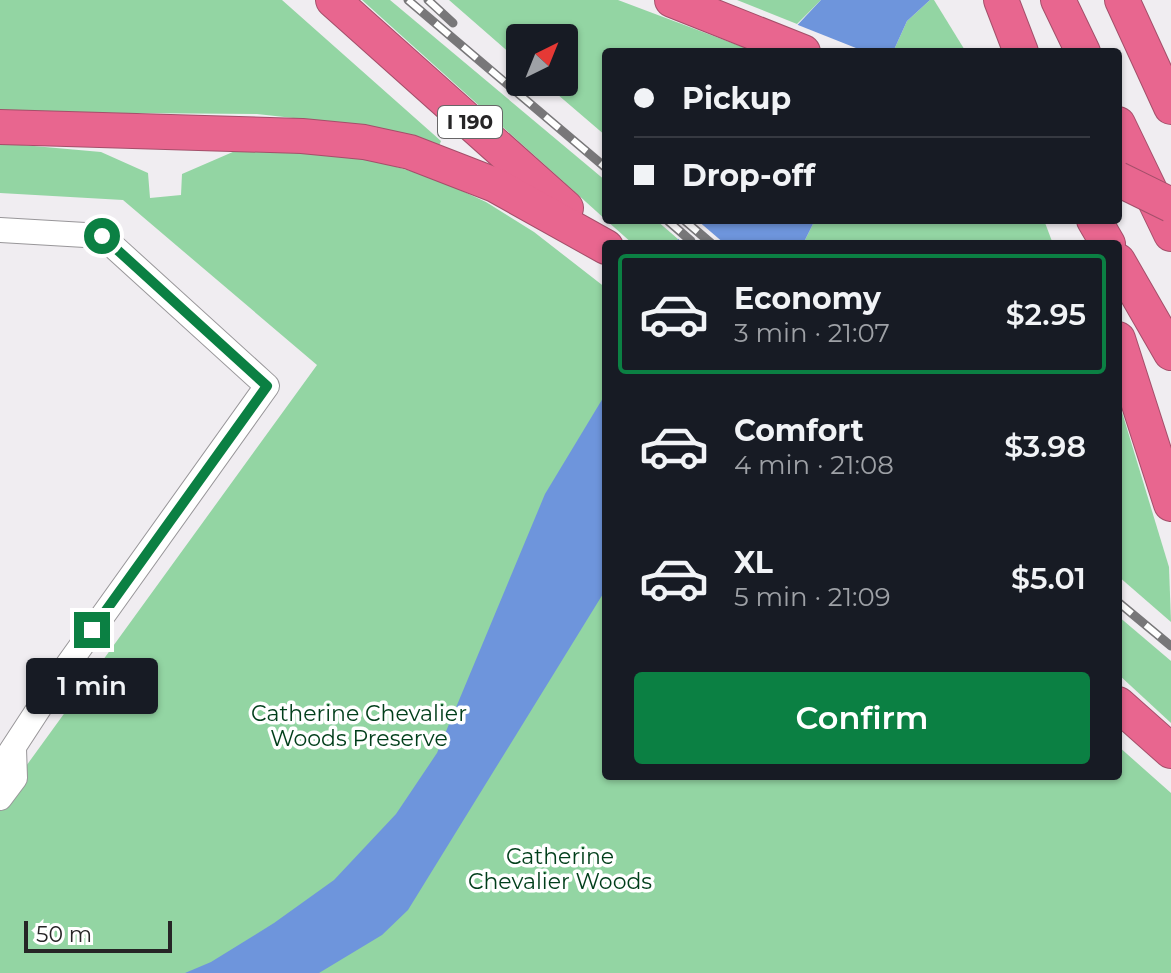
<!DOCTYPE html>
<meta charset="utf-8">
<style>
:root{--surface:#171b24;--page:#20242c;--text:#f1f3f6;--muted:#9ea1a6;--line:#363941;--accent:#0b8043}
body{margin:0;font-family:Montserrat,sans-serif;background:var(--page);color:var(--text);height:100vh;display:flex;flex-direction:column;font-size:30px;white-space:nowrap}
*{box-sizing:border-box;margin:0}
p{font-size:26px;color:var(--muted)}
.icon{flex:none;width:44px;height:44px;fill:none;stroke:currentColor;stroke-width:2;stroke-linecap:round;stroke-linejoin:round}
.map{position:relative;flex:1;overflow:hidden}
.panel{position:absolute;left:602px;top:240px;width:520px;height:540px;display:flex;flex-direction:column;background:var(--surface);border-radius:8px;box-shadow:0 2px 6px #0004}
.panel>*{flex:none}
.hud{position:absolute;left:602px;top:48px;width:520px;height:176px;border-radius:8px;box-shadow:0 2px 6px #0004;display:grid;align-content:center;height:176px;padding:0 32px;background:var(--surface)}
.needle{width:52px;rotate:43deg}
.fabs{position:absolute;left:506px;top:24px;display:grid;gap:16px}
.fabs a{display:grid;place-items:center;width:72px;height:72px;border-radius:8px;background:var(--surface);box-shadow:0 2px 6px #0004;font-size:40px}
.scale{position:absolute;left:24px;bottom:20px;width:148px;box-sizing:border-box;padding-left:8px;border:4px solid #262526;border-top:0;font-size:22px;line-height:28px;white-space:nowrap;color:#262526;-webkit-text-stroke:6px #fff;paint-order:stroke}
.end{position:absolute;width:36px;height:36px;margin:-18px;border:10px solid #0b8043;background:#fff;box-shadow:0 0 0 4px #fff}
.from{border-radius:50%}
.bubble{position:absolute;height:56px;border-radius:8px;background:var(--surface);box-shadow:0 2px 6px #0004;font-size:26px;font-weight:600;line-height:56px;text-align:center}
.hud b{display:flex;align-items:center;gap:28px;height:76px;font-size:30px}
.hud b+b{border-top:2px solid var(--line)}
.hud i{width:20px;height:20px;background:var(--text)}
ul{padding:14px 0 0;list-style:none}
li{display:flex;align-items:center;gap:24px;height:120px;margin:0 16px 12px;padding:0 16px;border:4px solid transparent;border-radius:8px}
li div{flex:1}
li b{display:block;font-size:30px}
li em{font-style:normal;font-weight:600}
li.selected{border-color:var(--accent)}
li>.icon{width:72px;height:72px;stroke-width:1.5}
.action{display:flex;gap:16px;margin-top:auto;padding:16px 32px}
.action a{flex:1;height:92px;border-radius:8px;background:var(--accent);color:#fff;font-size:32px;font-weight:600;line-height:92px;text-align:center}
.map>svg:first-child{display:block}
.green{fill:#93d5a3}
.water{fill:#6e95dc}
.pier{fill:#f0edf1}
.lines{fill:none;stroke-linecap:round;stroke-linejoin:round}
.minor-casing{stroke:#989699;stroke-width:26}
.highway-casing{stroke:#a44f6a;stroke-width:36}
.minor{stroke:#fff;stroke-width:24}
.highway{stroke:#e8668f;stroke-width:34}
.rail-casing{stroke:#787779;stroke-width:9}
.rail{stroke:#fff;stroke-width:6;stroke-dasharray:18;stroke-linecap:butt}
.highway-bridge-casing{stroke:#a44f6a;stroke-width:36;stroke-linecap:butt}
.highway-bridge{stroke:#e8668f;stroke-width:34}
.route{stroke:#0b8043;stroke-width:10}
.labels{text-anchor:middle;stroke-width:7;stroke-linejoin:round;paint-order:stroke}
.shield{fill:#fff;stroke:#676667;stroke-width:2}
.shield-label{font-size:20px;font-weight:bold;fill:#262526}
.park-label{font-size:22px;fill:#003e1a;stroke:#fff}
</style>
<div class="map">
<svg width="1171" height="973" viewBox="0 0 1171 973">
<rect width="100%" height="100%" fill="#f0edf1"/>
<g class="green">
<polygon points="0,0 282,0 441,141 439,146 375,127 257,114 0,112"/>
<polygon points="362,0 390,0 606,181 606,220"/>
<polygon points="449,0 618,0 756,52 606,52 606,136 543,82 564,82 564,38 520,38 520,62"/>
<polygon points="737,0 821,0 797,24"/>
<polygon points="930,0 934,0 966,52 893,52 907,21"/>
<polygon points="0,143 101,152 148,173 150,198 181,195 182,174 242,148 365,158 432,177 486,202 534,232 606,288 606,776 1118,776 1118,746 1171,793 1171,973 0,973 0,802 317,365 123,200 0,193"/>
<polygon points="606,220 656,220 678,239 676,244 633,244"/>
<polygon points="815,220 1044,220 1053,244 803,244"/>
<polygon points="1118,399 1169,567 1171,622 1118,576"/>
<polygon points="1118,616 1171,661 1171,723 1118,674"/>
</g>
<g class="water">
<polygon points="821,0 930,0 907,21 893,52 772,52"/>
<polygon points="685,220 815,220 803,244 676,244"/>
<polygon points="606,393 606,589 408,910 382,935 319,973 185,973 211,962 274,923 334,880 396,814 437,753 545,494"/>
</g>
<g class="pier">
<polygon points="793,23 866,52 768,52"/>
<polygon points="680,220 697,220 725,244 684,244 675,236"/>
</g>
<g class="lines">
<defs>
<g id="minor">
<polyline points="0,230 102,236 267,386 64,670 0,768"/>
<polyline points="0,798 15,778 14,749"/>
</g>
<g id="highway">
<polyline points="333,0 566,208"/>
<polyline points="672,0 803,52"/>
<polyline points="1001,0 1021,52"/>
<polyline points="1058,0 1083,52"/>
<polyline points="1122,0 1171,107"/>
<polyline points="1118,124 1171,234"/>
<polyline points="0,127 302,136 364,142 410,152 495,185 606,247"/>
<polyline points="1094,220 1108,244"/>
<polyline points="1118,261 1171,353"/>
<polyline points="1118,339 1171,504"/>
<polyline points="1118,704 1171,751"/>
</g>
</defs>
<use href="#minor" class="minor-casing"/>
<use href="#highway" class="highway-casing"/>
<use href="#minor" class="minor"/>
<use href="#highway" class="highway"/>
<defs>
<g id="rail">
<polyline points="408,0 606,168"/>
<polyline points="428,0 453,23"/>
<polyline points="667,220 691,241"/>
<polyline points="684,220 712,244"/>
<polyline points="1118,602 1171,646"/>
</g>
</defs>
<use href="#rail" class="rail-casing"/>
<use href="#rail" class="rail"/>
<defs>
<polyline id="highway-bridge" points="1118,179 1171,205"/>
</defs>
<use href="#highway-bridge" class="highway-bridge-casing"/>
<use href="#highway-bridge" class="highway-bridge"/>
</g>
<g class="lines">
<polyline class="route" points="92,630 267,386 102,236"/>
</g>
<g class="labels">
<rect class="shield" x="438" y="106" width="64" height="32" rx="6"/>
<g class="shield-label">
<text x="470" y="129">I 190</text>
</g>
<g class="park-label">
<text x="359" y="721">Catherine Chevalier<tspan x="359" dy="25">Woods Preserve</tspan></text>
<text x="560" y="864">Catherine<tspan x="560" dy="25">Chevalier Woods</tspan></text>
</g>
</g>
</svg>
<div class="fabs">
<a><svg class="needle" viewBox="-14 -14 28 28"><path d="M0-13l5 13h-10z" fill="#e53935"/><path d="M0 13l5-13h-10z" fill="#9ea1a6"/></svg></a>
</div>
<div class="scale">50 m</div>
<i class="end from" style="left:102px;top:236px"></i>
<i class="end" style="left:92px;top:630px"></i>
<div class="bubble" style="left:26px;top:658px;width:132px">1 min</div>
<div class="hud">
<b><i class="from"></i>Pickup</b>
<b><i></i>Drop-off</b>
</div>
<section class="panel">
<ul>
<li class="selected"><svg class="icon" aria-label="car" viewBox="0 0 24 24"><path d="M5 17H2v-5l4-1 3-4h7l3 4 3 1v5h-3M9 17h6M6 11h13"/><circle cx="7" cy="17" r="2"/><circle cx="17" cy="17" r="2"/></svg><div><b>Economy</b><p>3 min · 21:07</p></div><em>$2.95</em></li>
<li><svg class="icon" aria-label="car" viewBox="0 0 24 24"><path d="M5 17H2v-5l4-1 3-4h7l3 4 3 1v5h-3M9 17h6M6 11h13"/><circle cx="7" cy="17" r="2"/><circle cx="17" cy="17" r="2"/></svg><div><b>Comfort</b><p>4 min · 21:08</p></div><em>$3.98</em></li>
<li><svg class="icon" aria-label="car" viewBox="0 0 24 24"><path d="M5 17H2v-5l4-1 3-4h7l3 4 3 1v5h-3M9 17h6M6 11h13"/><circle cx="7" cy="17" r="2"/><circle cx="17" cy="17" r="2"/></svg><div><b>XL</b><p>5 min · 21:09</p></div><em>$5.01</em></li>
</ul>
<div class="action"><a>Confirm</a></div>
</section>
</div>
